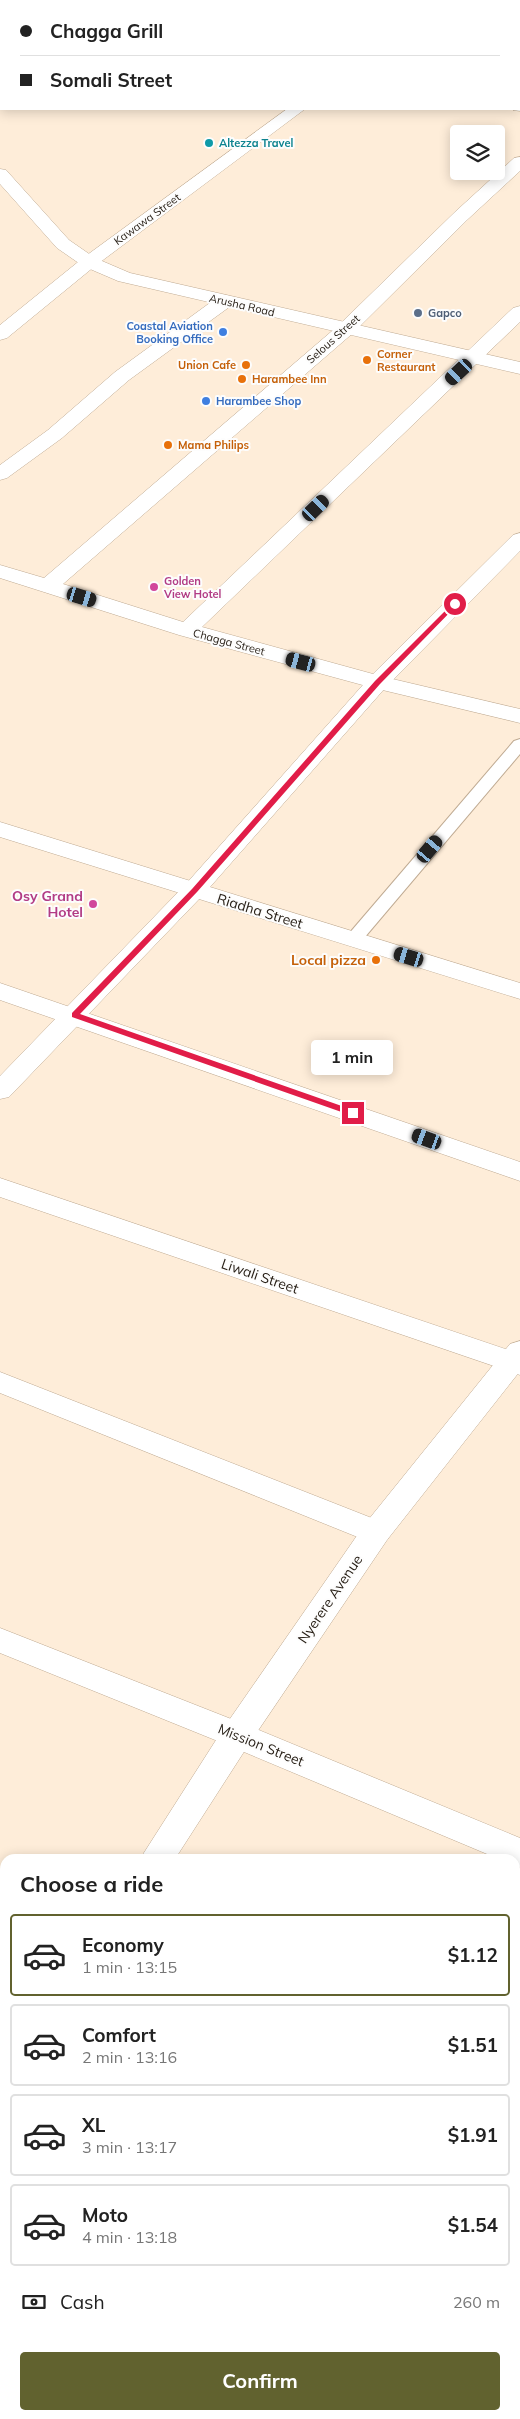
<!DOCTYPE html>
<meta charset="utf-8">
<style>
:root{--surface:#fff;--page:#f2f2f2;--text:#222;--muted:#767676;--line:#e0e0e0;--accent:#61622f}
body{margin:0;font-family:Mulish,sans-serif;background:var(--page);color:var(--text);height:100vh;display:flex;flex-direction:column;font-size:19px;white-space:nowrap}
*{box-sizing:border-box;margin:0}
p{font-size:16px;color:var(--muted)}
.icon{flex:none;width:28px;height:28px;fill:none;stroke:currentColor;stroke-width:2;stroke-linecap:round;stroke-linejoin:round}
.map{position:relative;flex:1;overflow:hidden}
.panel{position:absolute;left:0px;top:1854px;width:520px;height:566px;display:flex;flex-direction:column;background:var(--surface);border-radius:15px 15px 0 0;box-shadow:0 2px 12px #0003}
.panel>*{flex:none}
.top-card{position:absolute;left:0px;top:0px;width:520px;height:110px;box-shadow:0 2px 12px #0003;display:grid;align-content:center;height:110px;padding:0 20px;background:var(--surface)}
.tools{position:absolute;left:450px;top:125px;display:grid;gap:10px}
.tools a{display:grid;place-items:center;width:55px;height:55px;border-radius:5px;background:var(--surface);box-shadow:0 2px 12px #0003;font-size:25px}
.end{position:absolute;width:22px;height:22px;margin:-11px;border:6px solid #e11d48;background:#fff;box-shadow:0 0 0 2px #fff}
.from{border-radius:50%}
.bubble{position:absolute;height:35px;border-radius:5px;background:var(--surface);box-shadow:0 2px 12px #0003;font-size:16px;font-weight:700;line-height:35px;text-align:center}
.car{position:absolute;width:15px;height:30px;margin:-15px -8px;border-radius:6px;box-shadow:0 0 4px 1px #0007;background:linear-gradient(#222 24%,#8ab4d8 0 40%,#222 0 76%,#8ab4d8 0 86%,#222 0)}
.top-card b{display:flex;align-items:center;gap:18px;height:48px;font-size:19px}
.top-card b+b{border-top:1px solid var(--line)}
.top-card i{width:12px;height:12px;background:var(--text)}
ul{padding:0;list-style:none}
li{display:flex;align-items:center;gap:15px;height:82px;margin:0 10px 8px;padding:0 10px;border:2px solid var(--line);border-radius:5px}
li div{flex:1}
li b{display:block;font-size:19px}
li em{font-style:normal;font-weight:700}
li.current{border-color:var(--accent)}
li>.icon{width:45px;height:45px;stroke-width:1.5}
h2{padding:0 20px;font-size:22px;line-height:60px}
.pay{display:flex;align-items:center;gap:12px;height:55px;padding:0 20px;font-size:19px}
.pay p{margin-inline-start:auto}
.button{display:flex;gap:10px;margin-top:auto;padding:10px 20px}
.button a{flex:1;height:58px;border-radius:5px;background:var(--accent);color:#fff;font-size:20px;font-weight:700;line-height:58px;text-align:center}
.map>svg:first-child{display:block}
.lines{fill:none;stroke-linecap:round;stroke-linejoin:round}
.lane-casing{stroke:#bfaa92;stroke-width:2}
.street-casing{stroke:#bfaa92;stroke-width:1}
.secondary-casing{stroke:#bfaa92;stroke-width:1}
.lane{fill:#fff;fill-rule:evenodd}
.street{fill:#fff;fill-rule:evenodd}
.secondary{fill:#fff;fill-rule:evenodd}
.route{fill:#e11d48}
.culture-dot{fill:#0f9aa8;stroke:#fdfdfd;stroke-width:2}
.service-dot{fill:#5c6f8a;stroke:#fdfdfd;stroke-width:2}
.shop-dot{fill:#3f7fe0;stroke:#fdfdfd;stroke-width:2}
.food-dot{fill:#e8710a;stroke:#fdfdfd;stroke-width:2}
.hotel-dot{fill:#d1479c;stroke:#fdfdfd;stroke-width:2}
.labels{text-anchor:middle;stroke-width:4;stroke-linejoin:round;paint-order:stroke}
.far-culture-label{font-size:11px;font-weight:bold;fill:#0d838f;stroke:#fdfdfd;text-anchor:start}
.far-street-label{font-size:11px;fill:#292118;stroke:#fdfdfd}
.far-service-label{font-size:11px;font-weight:bold;fill:#4e5e75;stroke:#fdfdfd;text-anchor:start}
.far-shop-label{font-size:11px;font-weight:bold;fill:#366cbe;stroke:#fdfdfd;text-anchor:end}
.far-food-label{font-size:11px;font-weight:bold;fill:#c56008;stroke:#fdfdfd;text-anchor:start}
.far-hotel-label{font-size:11px;font-weight:bold;fill:#b23c85;stroke:#fdfdfd;text-anchor:start}
.hotel-label{font-size:14px;font-weight:bold;fill:#b23c85;stroke:#fdfdfd;text-anchor:end}
.street-label{font-size:14px;fill:#292118;stroke:#fdfdfd}
.food-label{font-size:14px;font-weight:bold;fill:#c56008;stroke:#fdfdfd;text-anchor:end}
</style>
<div class="map">
<svg width="520" height="2419" viewBox="0 0 520 2419">
<rect width="100%" height="100%" fill="#feedd9"/>
<g class="lines">
<defs>
<g id="lane">
<polygon points="25,0 37,0 37,1 26,1"/>
<polygon points="80,0 91,0 91,1 81,1"/>
<rect x="519" y="14" width="1" height="6"/>
<rect x="519" y="68" width="1" height="6"/>
<polygon points="520,739 520,754 359,944 347,944 345,940 347,936 514,741"/>
</g>
<g id="street">
<polygon points="1,26 1,36 0,37 0,27"/>
<polygon points="519,101 520,111 513,110 519,109"/>
<polygon points="287,109 305,109 95,266 7,338 0,340 0,325 83,258"/>
<polygon points="520,157 520,171 467,220 353,333 63,584 183,622 513,308 520,306 520,322 202,627 384,677 520,709 520,723 370,687 179,635 0,578 0,565 44,578 339,325 455,212 514,158"/>
<polygon points="225,295 232,297 234,301 232,305 129,380 62,438 7,478 0,480 0,465 48,430 115,372 218,297"/>
<polygon points="0,822 520,983 520,999 0,837"/>
<polygon points="0,983 520,1162 520,1181 0,1000"/>
<polygon points="0,1178 520,1354 520,1375 0,1197"/>
<polygon points="0,1372 387,1524 391,1532 387,1540 376,1543 365,1540 0,1393"/>
<polygon points="0,1628 249,1726 520,1838 520,1867 515,1865 515,1859 499,1859 225,1744 0,1653"/>
<polygon points="0,2286 5,2288 5,2325 0,2323"/>
<polygon points="520,2316 520,2359 515,2361 515,2318"/>
<polygon points="204,2415 250,2415 252,2419 206,2419"/>
<polygon points="458,2415 498,2415 496,2419 456,2419"/>
</g>
<g id="secondary">
<polygon points="0,169 6,170 69,240 95,258 130,273 520,362 520,374 118,281 83,266 57,248 0,184"/>
<polygon points="520,533 520,551 386,687 203,895 9,1097 0,1099 0,1076 185,885 370,677 513,535"/>
<polygon points="520,1341 520,1371 387,1540 249,1744 175,1859 140,1859 225,1726 365,1524 510,1344"/>
<polygon points="5,2077 5,2115 0,2117 0,2079"/>
</g>
</defs>
<use href="#lane" class="lane-casing"/>
<use href="#street" class="street-casing"/>
<use href="#secondary" class="secondary-casing"/>
<use href="#lane" class="lane"/>
<use href="#street" class="street"/>
<use href="#secondary" class="secondary"/>
</g>
<polygon class="route" points="453,603 458,604 380,684 197,892 80,1014 356,1111 356,1115 350,1115 72,1017 72,1013 192,889 375,681"/>
<circle class="culture-dot" cx="209" cy="143" r="5"/>
<circle class="service-dot" cx="418" cy="313" r="5"/>
<g class="shop-dot">
<circle cx="223" cy="332" r="5"/>
<circle cx="206" cy="401" r="5"/>
</g>
<g class="food-dot">
<circle cx="367" cy="360" r="5"/>
<circle cx="246" cy="365" r="5"/>
<circle cx="242" cy="379" r="5"/>
<circle cx="168" cy="445" r="5"/>
<circle cx="376" cy="960" r="5"/>
</g>
<g class="hotel-dot">
<circle cx="154" cy="587" r="5"/>
<circle cx="93" cy="904" r="5"/>
</g>
<g class="labels">
<g class="far-culture-label">
<text x="219" y="147">Altezza Travel</text>
</g>
<g class="far-street-label">
<text transform="translate(147 219) rotate(-36)" y="4">Kawawa Street</text>
<text transform="translate(242 305) rotate(13)" y="4">Arusha Road</text>
<text transform="translate(333 339) rotate(-42)" y="4">Selous Street</text>
<text transform="translate(229 642) rotate(15)" y="4">Chagga Street</text>
</g>
<g class="far-service-label">
<text x="428" y="317">Gapco</text>
</g>
<g class="far-shop-label">
<text x="213" y="330">Coastal Aviation<tspan x="213" dy="13">Booking Office</tspan></text>
<text x="216" y="405" text-anchor="start">Harambee Shop</text>
</g>
<g class="far-food-label">
<text x="377" y="358">Corner<tspan x="377" dy="13">Restaurant</tspan></text>
<text x="236" y="369" text-anchor="end">Union Cafe</text>
<text x="252" y="383">Harambee Inn</text>
<text x="178" y="449">Mama Philips</text>
</g>
<g class="far-hotel-label">
<text x="164" y="585">Golden<tspan x="164" dy="13">View Hotel</tspan></text>
</g>
<g class="hotel-label">
<text x="83" y="901">Osy Grand<tspan x="83" dy="16">Hotel</tspan></text>
</g>
<g class="street-label">
<text transform="translate(260 911) rotate(17)" y="5">Riadha Street</text>
<text transform="translate(260 1276) rotate(19)" y="5">Liwali Street</text>
<text transform="translate(330 1599) rotate(-56)" y="5">Nyerere Avenue</text>
<text transform="translate(261 1745) rotate(22)" y="5">Mission Street</text>
</g>
<g class="food-label">
<text x="366" y="965">Local pizza</text>
</g>
</g>
</svg>
<div class="tools">
<a><svg class="icon" aria-label="layers" viewBox="0 0 24 24"><path d="M12 4l9 5-9 5-9-5zM3 14l9 5 9-5"/></svg></a>
</div>
<i class="end from" style="left:455px;top:604px"></i>
<i class="end" style="left:353px;top:1113px"></i>
<div class="bubble" style="left:311px;top:1040px;width:82px">1 min</div>
<i class="car" style="left:459px;top:372px;rotate:227deg"></i>
<i class="car" style="left:316px;top:508px;rotate:46deg"></i>
<i class="car" style="left:82px;top:597px;rotate:107deg"></i>
<i class="car" style="left:301px;top:662px;rotate:285deg"></i>
<i class="car" style="left:430px;top:849px;rotate:40deg"></i>
<i class="car" style="left:409px;top:957px;rotate:287deg"></i>
<i class="car" style="left:427px;top:1139px;rotate:290deg"></i>
<div class="top-card">
<b><i class="from"></i>Chagga Grill</b>
<b><i></i>Somali Street</b>
</div>
<section class="panel">
<h2>Choose a ride</h2>
<ul>
<li class="current"><svg class="icon" aria-label="car" viewBox="0 0 24 24"><path d="M5 17H2v-5l4-1 3-4h7l3 4 3 1v5h-3M9 17h6M6 11h13"/><circle cx="7" cy="17" r="2"/><circle cx="17" cy="17" r="2"/></svg><div><b>Economy</b><p>1 min · 13:15</p></div><em>$1.12</em></li>
<li><svg class="icon" aria-label="car" viewBox="0 0 24 24"><path d="M5 17H2v-5l4-1 3-4h7l3 4 3 1v5h-3M9 17h6M6 11h13"/><circle cx="7" cy="17" r="2"/><circle cx="17" cy="17" r="2"/></svg><div><b>Comfort</b><p>2 min · 13:16</p></div><em>$1.51</em></li>
<li><svg class="icon" aria-label="car" viewBox="0 0 24 24"><path d="M5 17H2v-5l4-1 3-4h7l3 4 3 1v5h-3M9 17h6M6 11h13"/><circle cx="7" cy="17" r="2"/><circle cx="17" cy="17" r="2"/></svg><div><b>XL</b><p>3 min · 13:17</p></div><em>$1.91</em></li>
<li><svg class="icon" aria-label="car" viewBox="0 0 24 24"><path d="M5 17H2v-5l4-1 3-4h7l3 4 3 1v5h-3M9 17h6M6 11h13"/><circle cx="7" cy="17" r="2"/><circle cx="17" cy="17" r="2"/></svg><div><b>Moto</b><p>4 min · 13:18</p></div><em>$1.54</em></li>
</ul>
<div class="pay"><svg class="icon" aria-label="cash" viewBox="0 0 24 24"><path d="M3 7h18v10H3z"/><circle cx="12" cy="12" r="2"/></svg>Cash<p>260 m</p></div>
<div class="button"><a>Confirm</a></div>
</section>
</div>
